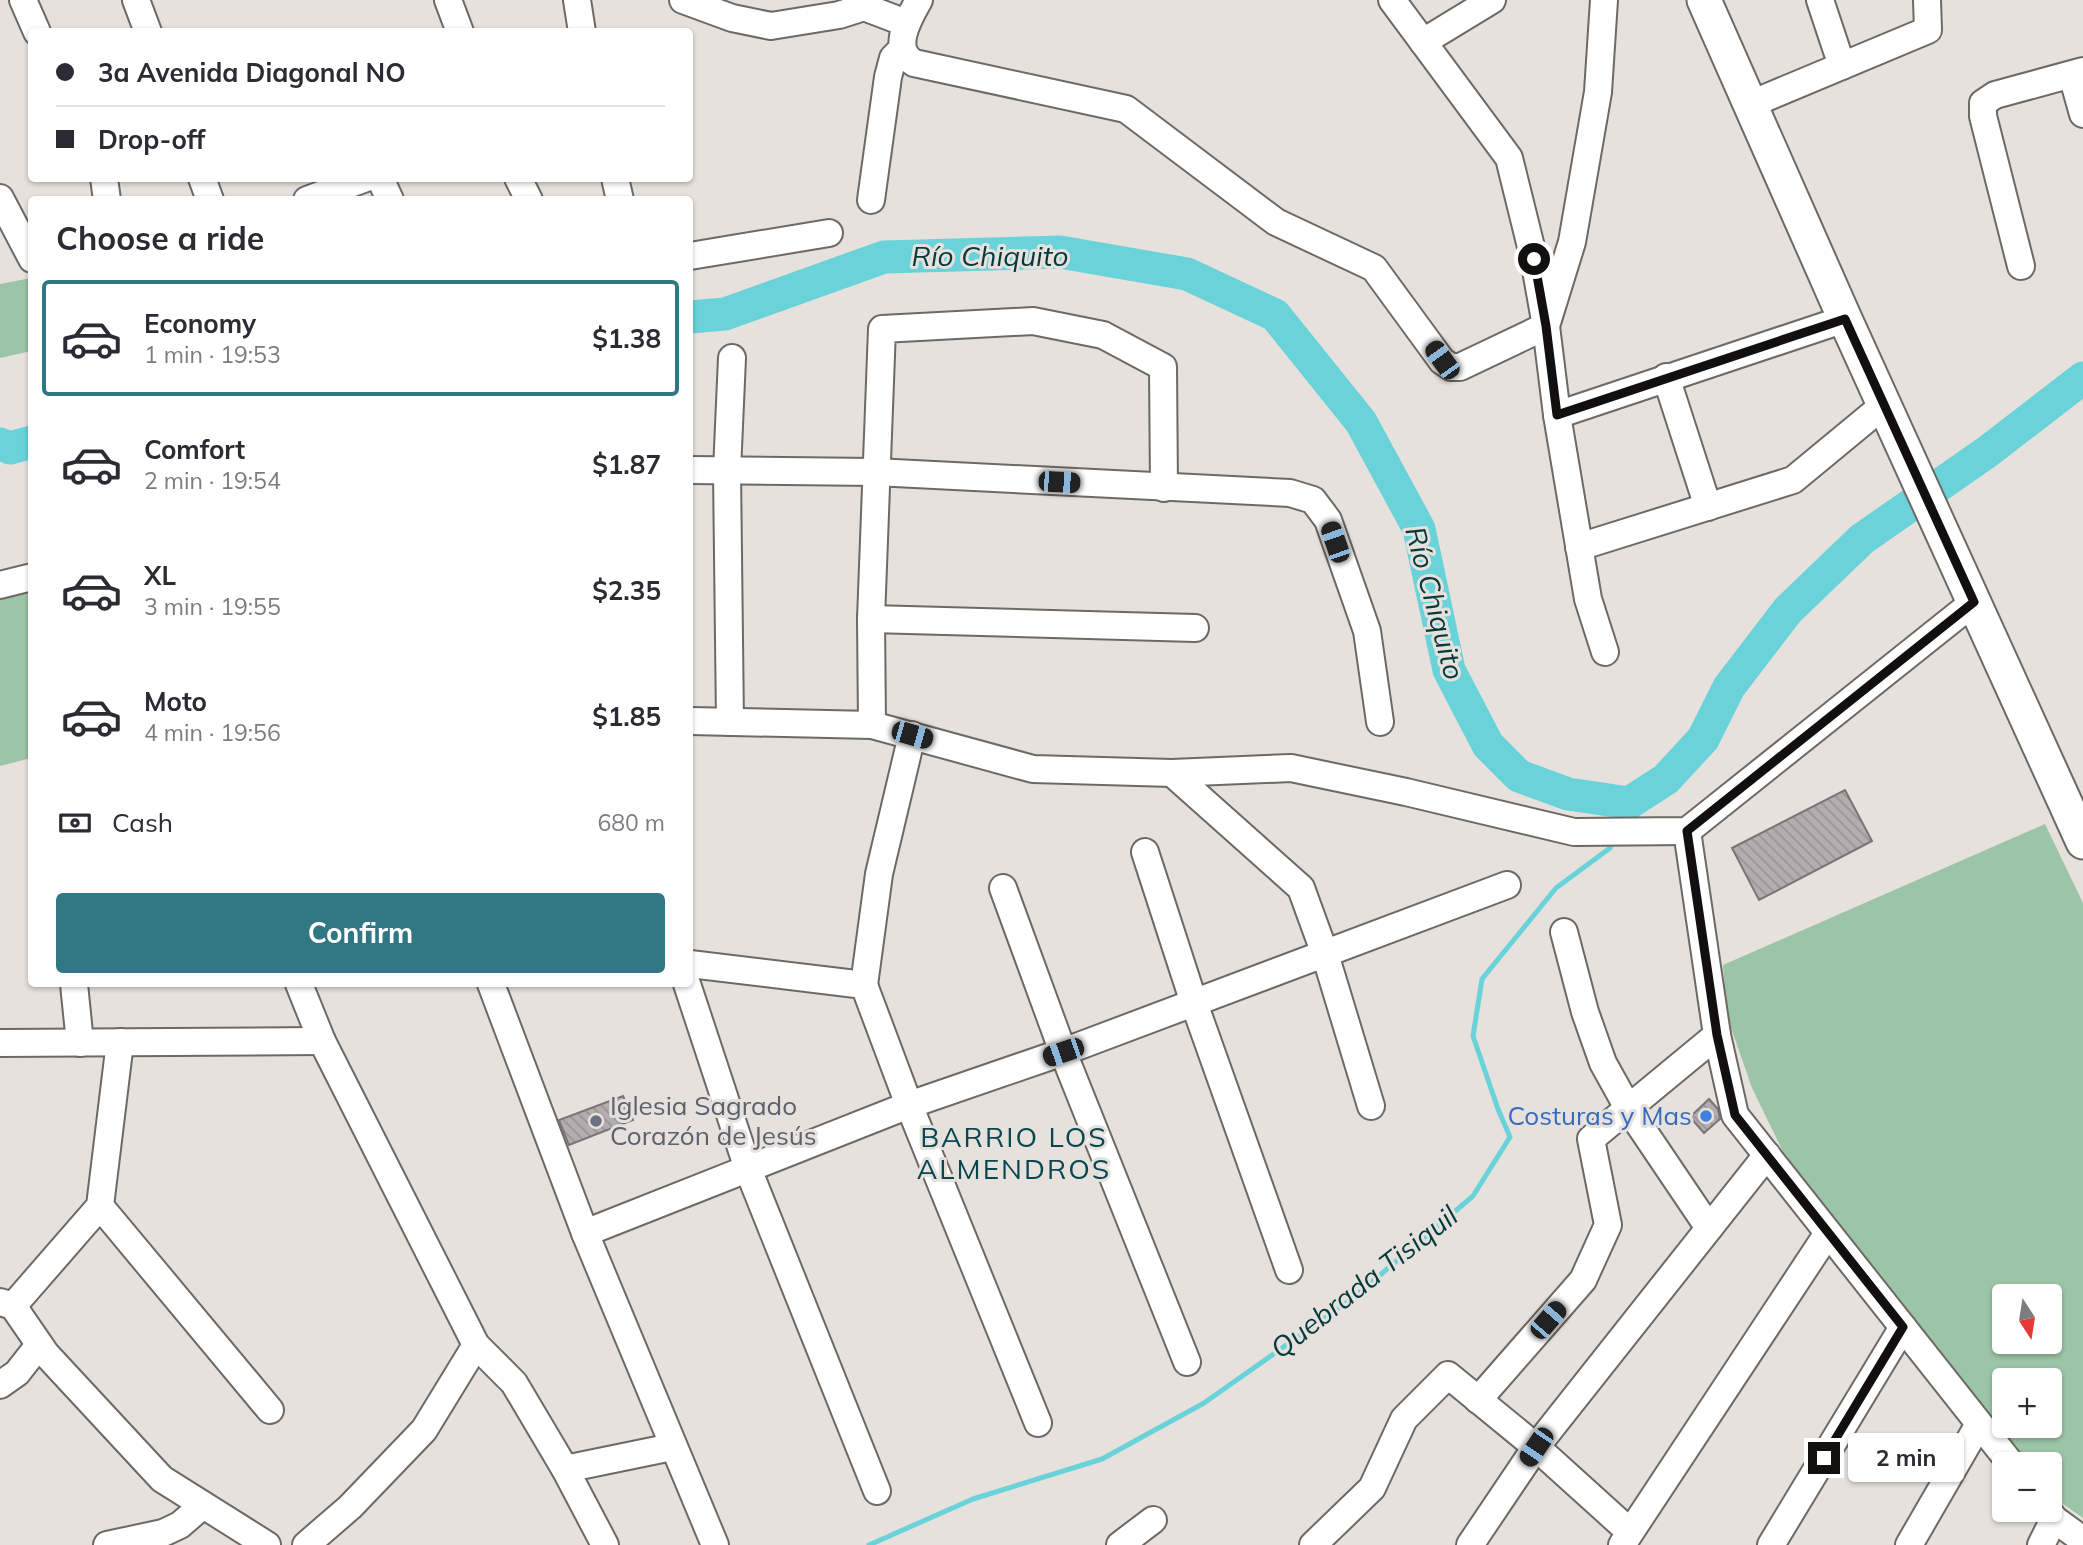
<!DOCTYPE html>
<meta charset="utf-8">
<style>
:root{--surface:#fff;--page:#f7f7f7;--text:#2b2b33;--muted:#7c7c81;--line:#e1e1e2;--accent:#307783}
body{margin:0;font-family:Mulish,sans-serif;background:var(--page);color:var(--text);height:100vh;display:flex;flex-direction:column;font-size:26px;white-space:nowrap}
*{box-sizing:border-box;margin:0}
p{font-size:23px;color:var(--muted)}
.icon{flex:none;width:38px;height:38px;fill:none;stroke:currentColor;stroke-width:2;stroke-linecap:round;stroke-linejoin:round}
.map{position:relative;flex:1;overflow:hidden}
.sheet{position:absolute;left:28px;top:196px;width:665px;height:791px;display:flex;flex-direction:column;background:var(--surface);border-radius:7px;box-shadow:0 2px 5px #0004}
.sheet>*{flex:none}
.hud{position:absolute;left:28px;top:28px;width:665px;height:154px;border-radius:7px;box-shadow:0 2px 5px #0004;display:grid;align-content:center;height:154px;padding:0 28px;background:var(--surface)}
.needle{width:46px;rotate:168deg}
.controls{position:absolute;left:1992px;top:1284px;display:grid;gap:14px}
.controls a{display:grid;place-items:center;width:70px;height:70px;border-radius:7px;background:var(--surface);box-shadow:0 2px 5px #0004;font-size:35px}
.end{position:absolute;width:32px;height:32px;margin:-16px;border:9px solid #12100f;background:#fff;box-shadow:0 0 0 4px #fff}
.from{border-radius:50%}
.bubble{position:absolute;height:49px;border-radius:7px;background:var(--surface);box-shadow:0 2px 5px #0004;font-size:23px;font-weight:700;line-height:49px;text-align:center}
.car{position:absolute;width:21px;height:42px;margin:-21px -10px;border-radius:9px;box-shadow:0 0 5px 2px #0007;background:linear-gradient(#222 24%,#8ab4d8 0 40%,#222 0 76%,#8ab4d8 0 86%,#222 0)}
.hud b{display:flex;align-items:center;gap:24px;height:66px;font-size:26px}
.hud b+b{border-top:2px solid var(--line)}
.hud i{width:18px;height:18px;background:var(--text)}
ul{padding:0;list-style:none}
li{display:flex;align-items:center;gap:21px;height:116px;margin:0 14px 10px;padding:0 14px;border:4px solid transparent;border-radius:7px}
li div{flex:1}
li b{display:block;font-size:26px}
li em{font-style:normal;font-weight:700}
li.active{border-color:var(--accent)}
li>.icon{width:63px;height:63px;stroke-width:1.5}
h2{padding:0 28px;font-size:32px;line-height:84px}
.pay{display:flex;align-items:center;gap:18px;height:77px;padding:0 28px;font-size:26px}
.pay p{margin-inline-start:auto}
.action{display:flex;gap:14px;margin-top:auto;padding:14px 28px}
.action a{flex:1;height:80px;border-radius:7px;background:var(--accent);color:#fff;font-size:28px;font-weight:700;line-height:80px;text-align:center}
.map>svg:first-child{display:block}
.pitch{fill:#9cc4a6;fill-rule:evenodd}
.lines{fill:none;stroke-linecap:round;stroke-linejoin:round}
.stream{stroke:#69d3d9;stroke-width:5}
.river{stroke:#69d3d9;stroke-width:33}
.building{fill:url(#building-back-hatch);stroke:#7a7477;stroke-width:2}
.minor-casing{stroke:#6d6965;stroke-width:30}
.major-casing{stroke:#6d6965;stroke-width:37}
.minor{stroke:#fff;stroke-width:26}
.major{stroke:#fff;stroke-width:33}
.route{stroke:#12100f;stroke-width:9}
.shop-dot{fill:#3f7fe0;stroke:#e6e1dc;stroke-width:2.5}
.worship-dot{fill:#6b7280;stroke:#e6e1dc;stroke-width:2.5}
.labels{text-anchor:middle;stroke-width:6;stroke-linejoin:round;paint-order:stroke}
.worship-label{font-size:26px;fill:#5b616d;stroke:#e6e1dc;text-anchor:start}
.shop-label{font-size:26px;fill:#366cbe;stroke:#e6e1dc;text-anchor:end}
.water-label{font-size:28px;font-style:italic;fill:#053a3d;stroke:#e6e1dc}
.neighbourhood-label{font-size:28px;letter-spacing:2px;fill:#084750;stroke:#e6e1dc}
</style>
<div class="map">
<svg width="2083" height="1545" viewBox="0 0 2083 1545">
<defs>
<pattern id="building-back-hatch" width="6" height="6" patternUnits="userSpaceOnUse" patternTransform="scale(1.75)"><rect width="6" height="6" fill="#b3adb0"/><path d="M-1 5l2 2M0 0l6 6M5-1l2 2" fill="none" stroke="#999496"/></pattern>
</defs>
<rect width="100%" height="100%" fill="#e6e1dc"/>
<g class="pitch">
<polygon points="31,278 31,351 0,358 0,284"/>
<polygon points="31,591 31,758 0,766 0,600"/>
<path d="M2045 824 2083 903V1518L2059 1501 2049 1489V1465H2030L1789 1164 1752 1088 1727 1016 1723 965ZM2004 1297H2049V1342H2004ZM2004 1381H2049V1426H2004Z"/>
</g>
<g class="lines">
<g class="stream">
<polyline points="1620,824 1629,803"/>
<polyline points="869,1545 973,1499 1102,1459 1204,1403 1353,1298 1473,1196 1510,1137 1498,1109 1473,1036 1482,979 1556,888 1610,848 1614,839"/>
</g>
<g class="river">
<polyline points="690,317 725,314 884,257 1060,252 1187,274 1275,315 1361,422 1419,529 1449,670 1488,745 1519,776 1568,794 1629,803 1666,779 1703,739 1729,687 1788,610 1862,539 1987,452 2083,378"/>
<polyline points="0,444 10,448 32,442"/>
</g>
</g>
<g class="building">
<polygon points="1845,790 1872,841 1759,900 1732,848"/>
<polygon points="623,1096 633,1120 569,1145 559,1120"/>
<polygon points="1709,1099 1718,1109 1720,1119 1704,1133 1690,1117"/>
</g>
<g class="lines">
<defs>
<g id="minor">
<polyline points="23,0 37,32"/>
<polyline points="136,0 148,32"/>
<polyline points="448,0 460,32"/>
<polyline points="577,0 582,32"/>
<polyline points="683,0 732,18 771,26 839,15 864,7 906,23"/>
<path d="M919 0C909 18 890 49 914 63L1126 109 1276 222 1374 268 1442 361 1451 367H1460L1546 326 1572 242 1598 92 1604 0"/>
<polyline points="1392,0 1509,158 1534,259 1546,326 1557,415 1588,599 1605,652"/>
<polyline points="1820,0 1842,66"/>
<polyline points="1423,42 1492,0"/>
<polyline points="2072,75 2083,114"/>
<polyline points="1751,104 1928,30 1927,0"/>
<polyline points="104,178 107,200"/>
<polyline points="202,178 210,200"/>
<polyline points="380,178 390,200"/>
<polyline points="518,178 529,200"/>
<polyline points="615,178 620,200"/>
<polyline points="0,198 32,259"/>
<polyline points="307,200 366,178"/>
<polyline points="871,200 888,77 893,58 902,49"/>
<polyline points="690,256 829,233"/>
<polyline points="2021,266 1983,116 1983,103 1995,95 2083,71"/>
<polyline points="1666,377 1708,507"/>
<polyline points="1557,415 1845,319"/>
<polyline points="690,470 875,472 1290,493 1313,500 1328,520 1367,631 1380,722"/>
<polyline points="1579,547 1793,480 1885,404"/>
<polyline points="0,585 32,577"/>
<polyline points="871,619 1195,628"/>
<polyline points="690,721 872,725 1033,769 1172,773 1291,768 1406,792 1574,832 1687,831 1974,602"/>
<polyline points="730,722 727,471 732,358"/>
<polyline points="872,725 871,619 882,329 1033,321 1103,335 1163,367 1164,488"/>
<polyline points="1172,773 1301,888 1325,954 1371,1106"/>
<polyline points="1687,831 1717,1035 1735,1115 2012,1465"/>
<polyline points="1145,852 1194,1003 1289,1270"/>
<polyline points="1003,888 1063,1052 1187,1362"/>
<polyline points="1564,932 1585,1012 1603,1063 1628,1108 1709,1228"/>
<polyline points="690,964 864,985 909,1105 1038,1423"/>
<polyline points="74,984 80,1043"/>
<polyline points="299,984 322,1041 476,1345 514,1383 565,1469 605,1545"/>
<polyline points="491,984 585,1233 715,1545"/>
<polyline points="687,984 748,1169 877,1491"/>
<polyline points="864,985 879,874 912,735"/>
<polyline points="0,1043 322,1041"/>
<polyline points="100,1206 270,1410"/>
<polyline points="585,1233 909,1105 1063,1052 1507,885"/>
<polyline points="0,1302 13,1306 46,1354 162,1479 267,1545"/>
<polyline points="13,1306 100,1206 120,1042"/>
<polyline points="0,1385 17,1373 39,1345"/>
<polyline points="1478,1400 1583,1280 1608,1225 1591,1139 1717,1035"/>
<polyline points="565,1469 672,1447"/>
<polyline points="2048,1510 2054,1519 2083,1540"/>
<polyline points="107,1545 163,1533 180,1525 203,1505"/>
<polyline points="306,1545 350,1507 424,1430 476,1345"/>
<polyline points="1120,1545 1153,1520"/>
<polyline points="1313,1545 1372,1488 1404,1419 1448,1375 1536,1447 1630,1532"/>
<polyline points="1470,1545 1536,1447 1767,1155"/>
<polyline points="1622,1545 1828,1233"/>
<polyline points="1771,1545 1903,1327"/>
<polyline points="1909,1545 1979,1424"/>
<polyline points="2041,1545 2054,1519"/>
</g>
<polyline id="major" points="1704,0 1845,319 2083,842"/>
</defs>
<use href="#minor" class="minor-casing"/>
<use href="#major" class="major-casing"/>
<use href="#minor" class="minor"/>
<use href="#major" class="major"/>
</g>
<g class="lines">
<polyline class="route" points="1534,259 1546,326 1557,415 1845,319 1974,602 1687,831 1717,1035 1735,1115 1903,1327 1824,1458"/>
</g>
<circle class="shop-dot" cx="1706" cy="1116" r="7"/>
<circle class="worship-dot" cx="596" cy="1121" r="7"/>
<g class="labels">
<g class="worship-label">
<text x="610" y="1115">Iglesia Sagrado<tspan x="610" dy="30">Corazón de Jesús</tspan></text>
</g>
<g class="shop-label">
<text x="1692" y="1125">Costuras y Mas</text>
</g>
<g class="water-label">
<text x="990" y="266">Río Chiquito</text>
<text transform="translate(1435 603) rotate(75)" y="10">Río Chiquito</text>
<text transform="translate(1364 1282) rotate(-38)" y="10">Quebrada Tisiquil</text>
</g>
<g class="neighbourhood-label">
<text x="1014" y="1147">BARRIO LOS<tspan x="1014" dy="32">ALMENDROS</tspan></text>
</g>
</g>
</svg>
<div class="controls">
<a><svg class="needle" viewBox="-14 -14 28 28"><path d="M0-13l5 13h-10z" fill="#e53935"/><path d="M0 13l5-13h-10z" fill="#7c7c81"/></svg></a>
<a>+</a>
<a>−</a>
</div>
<i class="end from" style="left:1534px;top:259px"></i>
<i class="end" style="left:1824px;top:1458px"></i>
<div class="bubble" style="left:1848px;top:1433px;width:116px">2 min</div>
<i class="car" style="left:1442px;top:360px;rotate:324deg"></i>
<i class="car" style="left:1059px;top:482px;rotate:93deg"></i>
<i class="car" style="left:1335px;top:542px;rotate:341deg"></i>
<i class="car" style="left:912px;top:735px;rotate:106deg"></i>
<i class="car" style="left:1063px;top:1052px;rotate:251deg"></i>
<i class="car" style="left:1548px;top:1320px;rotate:41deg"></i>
<i class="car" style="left:1536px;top:1447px;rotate:214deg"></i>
<div class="hud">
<b><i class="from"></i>3a Avenida Diagonal NO</b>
<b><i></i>Drop-off</b>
</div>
<section class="sheet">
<h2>Choose a ride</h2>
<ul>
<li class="active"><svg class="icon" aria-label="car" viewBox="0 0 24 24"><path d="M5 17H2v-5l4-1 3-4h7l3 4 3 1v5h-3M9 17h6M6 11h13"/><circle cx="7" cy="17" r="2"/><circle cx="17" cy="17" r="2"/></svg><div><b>Economy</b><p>1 min · 19:53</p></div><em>$1.38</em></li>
<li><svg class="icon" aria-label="car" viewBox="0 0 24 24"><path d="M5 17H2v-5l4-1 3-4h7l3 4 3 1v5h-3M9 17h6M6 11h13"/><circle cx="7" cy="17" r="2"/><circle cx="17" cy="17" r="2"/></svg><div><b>Comfort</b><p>2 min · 19:54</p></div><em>$1.87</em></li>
<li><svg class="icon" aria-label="car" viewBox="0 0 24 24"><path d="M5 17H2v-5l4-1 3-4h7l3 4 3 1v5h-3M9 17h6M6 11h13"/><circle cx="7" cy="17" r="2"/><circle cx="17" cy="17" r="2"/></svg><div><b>XL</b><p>3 min · 19:55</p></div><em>$2.35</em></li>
<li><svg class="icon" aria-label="car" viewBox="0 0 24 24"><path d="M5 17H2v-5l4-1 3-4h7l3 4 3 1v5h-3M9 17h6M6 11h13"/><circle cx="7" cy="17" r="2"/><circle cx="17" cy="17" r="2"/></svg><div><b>Moto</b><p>4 min · 19:56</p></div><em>$1.85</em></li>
</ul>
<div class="pay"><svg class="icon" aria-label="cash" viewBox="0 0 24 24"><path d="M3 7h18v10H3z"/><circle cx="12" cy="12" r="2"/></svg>Cash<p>680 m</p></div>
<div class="action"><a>Confirm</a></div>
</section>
</div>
